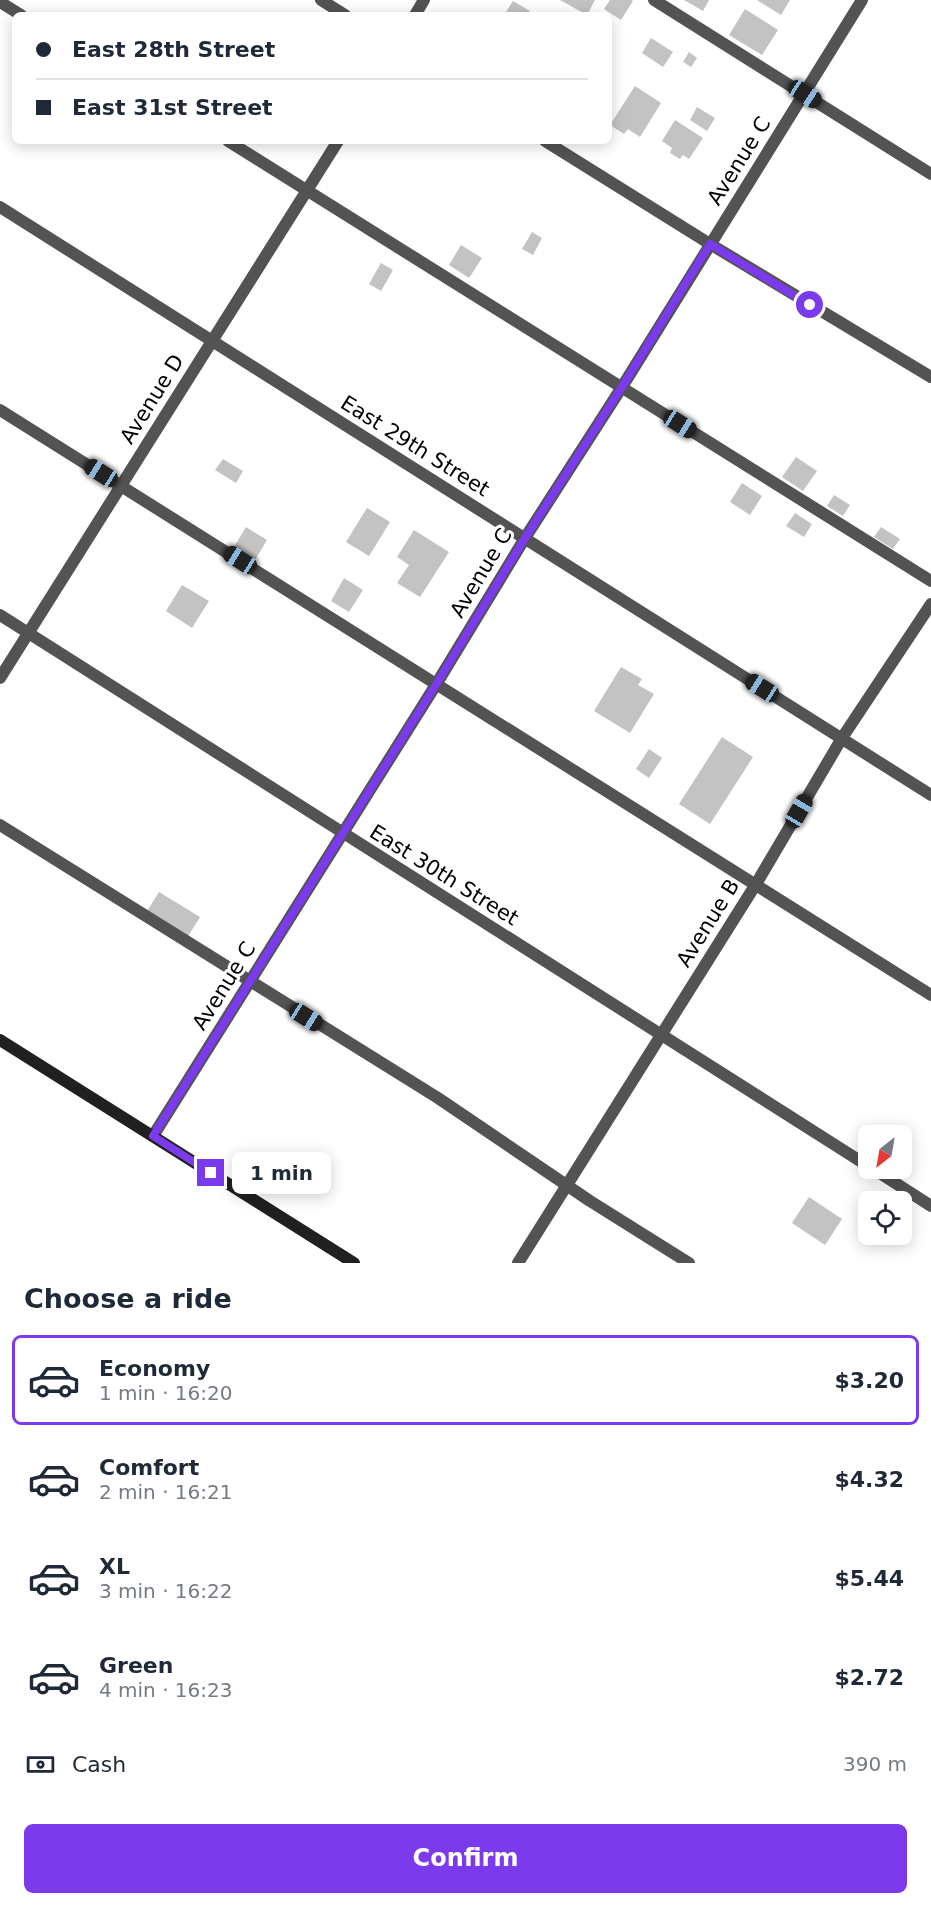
<!DOCTYPE html>
<meta charset="utf-8">
<style>
:root{--surface:#fff;--page:#f2f2f3;--text:#1f2937;--muted:#747a83;--line:#e0e1e3;--accent:#7c3aed}
body{margin:0;font-family:"DejaVu Sans",sans-serif;background:var(--page);color:var(--text);height:100vh;display:flex;flex-direction:column;font-size:22px;white-space:nowrap}
*{box-sizing:border-box;margin:0}
p{font-size:20px;color:var(--muted)}
.icon{flex:none;width:33px;height:33px;fill:none;stroke:currentColor;stroke-width:2;stroke-linecap:round;stroke-linejoin:round}
.map{position:relative;height:1263px;overflow:hidden}
.drawer{display:flex;flex-direction:column;background:var(--surface);flex:1}
.drawer>*{flex:none}
.hud{position:absolute;left:12px;top:12px;width:600px;height:132px;border-radius:9px;box-shadow:0 3px 15px #0003;display:grid;align-content:center;height:132px;padding:0 24px;background:var(--surface)}
.needle{width:39px;rotate:211deg}
.fabs{position:absolute;left:858px;top:1125px;display:grid;gap:12px}
.fabs a{display:grid;place-items:center;width:54px;height:54px;border-radius:9px;background:var(--surface);box-shadow:0 3px 15px #0003;font-size:30px}
.end{position:absolute;width:27px;height:27px;margin:-14px;border:8px solid #7c3aed;background:#fff;box-shadow:0 0 0 3px #fff}
.from{border-radius:50%}
.bubble{position:absolute;height:42px;border-radius:9px;background:var(--surface);box-shadow:0 3px 15px #0003;font-size:20px;font-weight:800;line-height:42px;text-align:center}
.car{position:absolute;width:18px;height:36px;margin:-18px -9px;border-radius:8px;box-shadow:0 0 4px 2px #0007;background:linear-gradient(#222 24%,#8ab4d8 0 40%,#222 0 76%,#8ab4d8 0 86%,#222 0)}
.hud b{display:flex;align-items:center;gap:21px;height:57px;font-size:22px}
.hud b+b{border-top:2px solid var(--line)}
.hud i{width:15px;height:15px;background:var(--text)}
ul{padding:0;list-style:none}
li{display:flex;align-items:center;gap:18px;height:90px;margin:0 12px 9px;padding:0 12px;border:3px solid transparent;border-radius:9px}
li div{flex:1}
li b{display:block;font-size:22px}
li em{font-style:normal;font-weight:800}
li.active{border-color:var(--accent)}
li>.icon{width:54px;height:54px;stroke-width:1.5}
h2{padding:0 24px;font-size:27px;line-height:72px}
.pay{display:flex;align-items:center;gap:15px;height:66px;padding:0 24px;font-size:22px}
.pay p{margin-inline-start:auto}
.action{display:flex;gap:12px;margin-top:auto;padding:12px 24px}
.action a{flex:1;height:69px;border-radius:9px;background:var(--accent);color:#fff;font-size:24px;font-weight:800;line-height:69px;text-align:center}
.map>svg:first-child{display:block}
.building{fill:#c3c3c3}
.lines{fill:none;stroke-linecap:round;stroke-linejoin:round}
.lane{stroke:#535353;stroke-width:12}
.street{stroke:#535353;stroke-width:12}
.secondary{stroke:#202020;stroke-width:12}
.route{stroke:#7c3aed;stroke-width:8}
.labels{text-anchor:middle;stroke-width:6;stroke-linejoin:round;paint-order:stroke}
.street-label{font-size:21px;fill:#000;stroke:#fff}
</style>
<div class="map">
<svg width="931" height="1263" viewBox="0 0 931 1263">
<rect width="100%" height="100%" fill="#fff"/>
<g class="building">
<polygon points="560,0 595,0 587,15"/>
<polygon points="610,0 631,0 633,1 621,20 604,9"/>
<polygon points="684,0 709,0 703,11"/>
<polygon points="757,0 790,0 781,15"/>
<polygon points="513,1 530,11 527,15 504,15"/>
<polygon points="745,9 778,30 762,55 729,35"/>
<polygon points="651,38 673,52 663,67 642,53"/>
<polygon points="689,52 697,58 691,67 683,62"/>
<polygon points="635,86 661,103 640,137 628,129 624,134 610,125"/>
<polygon points="697,107 715,118 707,131 690,120"/>
<polygon points="675,120 703,138 689,159 683,155 680,159 670,153 672,148 662,141"/>
<polygon points="532,232 542,238 533,255 522,249"/>
<polygon points="461,245 482,258 469,278 449,265"/>
<polygon points="381,263 393,270 381,291 369,284"/>
<polygon points="796,457 817,471 803,491 782,477"/>
<polygon points="223,459 243,471 236,483 215,470"/>
<polygon points="742,483 762,496 750,515 730,502"/>
<polygon points="834,495 850,505 843,516 827,506"/>
<polygon points="367,508 390,522 369,556 346,542"/>
<polygon points="795,513 812,524 804,537 786,526"/>
<polygon points="246,527 267,540 255,560 234,547"/>
<polygon points="881,527 900,539 893,549 874,537"/>
<polygon points="414,530 449,552 420,597 397,583 409,565 397,557"/>
<polygon points="344,578 363,590 349,612 331,601"/>
<polygon points="182,585 209,601 192,628 166,611"/>
<polygon points="621,667 642,679 638,685 654,694 630,733 594,711"/>
<polygon points="722,737 753,757 710,824 679,804"/>
<polygon points="649,749 662,758 649,778 636,769"/>
<polygon points="159,892 200,917 187,938 146,913"/>
<polygon points="809,1197 842,1219 825,1245 792,1223"/>
</g>
<g class="lines">
<g class="lane">
<polyline points="654,0 931,174"/>
<polyline points="0,2 21,15"/>
<polyline points="228,141 931,581"/>
<polyline points="0,410 931,995"/>
<polyline points="0,825 438,1098 590,1201 689,1263"/>
</g>
<g class="street">
<polyline points="321,0 345,15"/>
<polyline points="415,15 424,0"/>
<polyline points="545,141 710,244 931,377"/>
<polyline points="0,207 931,795"/>
<polyline points="0,615 868,1166"/>
<polyline points="0,678 338,141"/>
<polyline points="153,1136 437,683 525,538 622,387 862,0"/>
<polyline points="872,1168 931,1206"/>
<polyline points="518,1263 756,884 842,738 931,604"/>
</g>
<polyline class="secondary" points="0,1040 354,1263"/>
</g>
<g class="lines">
<polyline class="route" points="211,1173 153,1136 437,683 525,538 622,387 710,244 810,305"/>
</g>
<g class="labels">
<g class="street-label">
<text transform="translate(739 161) rotate(-58)" y="7">Avenue C</text>
<text transform="translate(152 399) rotate(-58)" y="7">Avenue D</text>
<text transform="translate(415 446) rotate(32)" y="7">East 29th Street</text>
<text transform="translate(481 573) rotate(-59)" y="7">Avenue C</text>
<text transform="translate(444 875) rotate(32)" y="7">East 30th Street</text>
<text transform="translate(708 923) rotate(-58)" y="7">Avenue B</text>
<text transform="translate(224 986) rotate(-58)" y="7">Avenue C</text>
</g>
</g>
</svg>
<div class="fabs">
<a><svg class="needle" viewBox="-14 -14 28 28"><path d="M0-13l5 13h-10z" fill="#e53935"/><path d="M0 13l5-13h-10z" fill="#747a83"/></svg></a>
<a><svg class="icon" aria-label="locate" viewBox="0 0 24 24"><circle cx="12" cy="12" r="6"/><path d="M12 2v4M12 18v4M2 12h4M18 12h4"/></svg></a>
</div>
<i class="end from" style="left:810px;top:305px"></i>
<i class="end" style="left:211px;top:1173px"></i>
<div class="bubble" style="left:232px;top:1152px;width:99px">1 min</div>
<i class="car" style="left:805px;top:94px;rotate:123deg"></i>
<i class="car" style="left:680px;top:424px;rotate:122deg"></i>
<i class="car" style="left:101px;top:473px;rotate:302deg"></i>
<i class="car" style="left:240px;top:560px;rotate:302deg"></i>
<i class="car" style="left:762px;top:688px;rotate:302deg"></i>
<i class="car" style="left:799px;top:811px;rotate:30deg"></i>
<i class="car" style="left:306px;top:1017px;rotate:122deg"></i>
<div class="hud">
<b><i class="from"></i>East 28th Street</b>
<b><i></i>East 31st Street</b>
</div>
</div>
<section class="drawer">
<h2>Choose a ride</h2>
<ul>
<li class="active"><svg class="icon" aria-label="car" viewBox="0 0 24 24"><path d="M5 17H2v-5l4-1 3-4h7l3 4 3 1v5h-3M9 17h6M6 11h13"/><circle cx="7" cy="17" r="2"/><circle cx="17" cy="17" r="2"/></svg><div><b>Economy</b><p>1 min · 16:20</p></div><em>$3.20</em></li>
<li><svg class="icon" aria-label="car" viewBox="0 0 24 24"><path d="M5 17H2v-5l4-1 3-4h7l3 4 3 1v5h-3M9 17h6M6 11h13"/><circle cx="7" cy="17" r="2"/><circle cx="17" cy="17" r="2"/></svg><div><b>Comfort</b><p>2 min · 16:21</p></div><em>$4.32</em></li>
<li><svg class="icon" aria-label="car" viewBox="0 0 24 24"><path d="M5 17H2v-5l4-1 3-4h7l3 4 3 1v5h-3M9 17h6M6 11h13"/><circle cx="7" cy="17" r="2"/><circle cx="17" cy="17" r="2"/></svg><div><b>XL</b><p>3 min · 16:22</p></div><em>$5.44</em></li>
<li><svg class="icon" aria-label="car" viewBox="0 0 24 24"><path d="M5 17H2v-5l4-1 3-4h7l3 4 3 1v5h-3M9 17h6M6 11h13"/><circle cx="7" cy="17" r="2"/><circle cx="17" cy="17" r="2"/></svg><div><b>Green</b><p>4 min · 16:23</p></div><em>$2.72</em></li>
</ul>
<div class="pay"><svg class="icon" aria-label="cash" viewBox="0 0 24 24"><path d="M3 7h18v10H3z"/><circle cx="12" cy="12" r="2"/></svg>Cash<p>390 m</p></div>
<div class="action"><a>Confirm</a></div>
</section>
